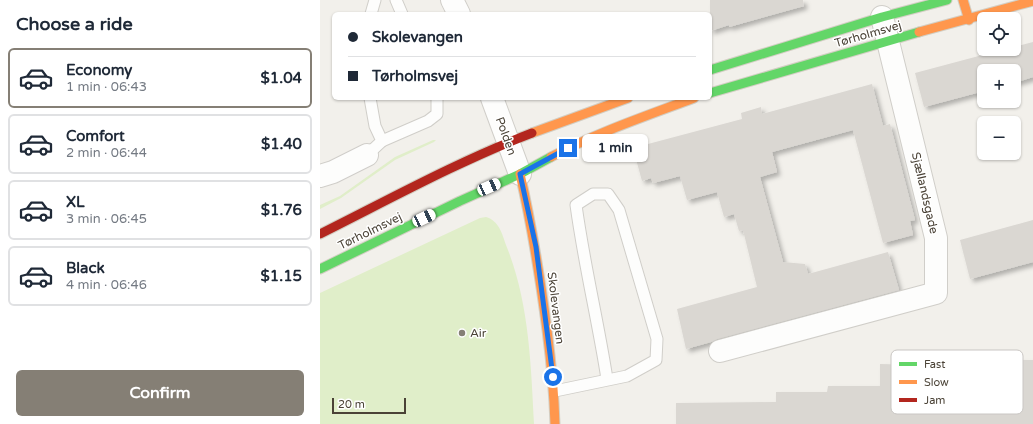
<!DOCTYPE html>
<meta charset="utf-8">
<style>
:root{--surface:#fff;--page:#f2f2f3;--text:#1f2937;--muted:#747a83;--line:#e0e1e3;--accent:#857f75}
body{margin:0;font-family:"Varela Round",sans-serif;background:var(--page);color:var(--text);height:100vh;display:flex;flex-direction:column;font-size:15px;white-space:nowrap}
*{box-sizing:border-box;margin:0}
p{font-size:13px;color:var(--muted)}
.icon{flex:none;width:22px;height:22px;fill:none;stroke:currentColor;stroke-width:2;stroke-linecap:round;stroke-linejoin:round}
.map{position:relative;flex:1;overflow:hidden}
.sheet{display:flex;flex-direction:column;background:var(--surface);width:320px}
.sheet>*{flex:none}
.guide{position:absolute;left:12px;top:12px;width:380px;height:88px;border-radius:6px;box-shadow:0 1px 3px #0004;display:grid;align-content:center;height:88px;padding:0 16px;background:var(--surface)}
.fabs{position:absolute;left:657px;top:12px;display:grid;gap:8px}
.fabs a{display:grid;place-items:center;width:44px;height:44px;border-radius:6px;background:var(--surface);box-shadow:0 1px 3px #0004;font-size:20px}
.scale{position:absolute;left:12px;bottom:10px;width:74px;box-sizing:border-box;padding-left:4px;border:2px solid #4a4236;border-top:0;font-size:11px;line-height:14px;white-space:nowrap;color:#4a4236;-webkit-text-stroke:3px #fff;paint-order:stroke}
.end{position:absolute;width:18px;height:18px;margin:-9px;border:5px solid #1a73e8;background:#fff;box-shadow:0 0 0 2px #fff}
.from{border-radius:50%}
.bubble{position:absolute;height:28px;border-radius:6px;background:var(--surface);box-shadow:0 1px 3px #0004;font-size:13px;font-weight:700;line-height:28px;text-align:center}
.car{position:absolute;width:12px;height:24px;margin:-12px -6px;border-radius:5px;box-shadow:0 0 3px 1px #0007;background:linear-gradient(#fff 24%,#345 0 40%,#fff 0 76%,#345 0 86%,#fff 0)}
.guide b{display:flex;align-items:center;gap:14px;height:38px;font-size:15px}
.guide b+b{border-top:1px solid var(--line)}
.guide i{width:10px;height:10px;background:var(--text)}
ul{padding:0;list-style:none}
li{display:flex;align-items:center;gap:12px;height:60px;margin:0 8px 6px;padding:0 8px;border:2px solid var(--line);border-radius:6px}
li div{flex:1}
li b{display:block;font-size:15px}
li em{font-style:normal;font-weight:700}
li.on{border-color:var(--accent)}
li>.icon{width:36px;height:36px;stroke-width:1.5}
h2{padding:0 16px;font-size:18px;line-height:48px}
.button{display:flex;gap:8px;margin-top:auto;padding:8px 16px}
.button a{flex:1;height:46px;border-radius:6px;background:var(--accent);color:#fff;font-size:16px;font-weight:700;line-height:46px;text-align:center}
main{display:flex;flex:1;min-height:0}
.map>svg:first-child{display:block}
.green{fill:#e0eec9}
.building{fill:#dad7d2;filter:url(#shadow)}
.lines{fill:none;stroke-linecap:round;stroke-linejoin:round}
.lane-casing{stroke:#d0cec9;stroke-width:13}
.street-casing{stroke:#d0cec9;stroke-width:24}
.fast-casing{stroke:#d3cec3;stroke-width:11}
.slow-casing{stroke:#d3cec3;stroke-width:11}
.jam-casing{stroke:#d3cec3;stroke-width:11}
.lane{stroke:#fdfdfc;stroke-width:11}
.street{stroke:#fdfdfc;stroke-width:22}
.fast{stroke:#63d668;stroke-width:9}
.slow{stroke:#ff974d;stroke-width:9}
.jam{stroke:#b3261e;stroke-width:9}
.route{stroke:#1a73e8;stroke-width:5}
.poi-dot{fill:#857f75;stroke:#fff;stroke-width:1.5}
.labels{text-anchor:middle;stroke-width:3;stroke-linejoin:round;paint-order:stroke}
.street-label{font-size:12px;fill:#4a4236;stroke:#fff}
.poi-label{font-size:12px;fill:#4a4236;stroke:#fff;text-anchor:start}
.key{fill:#fff;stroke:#c9c6c3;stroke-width:1}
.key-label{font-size:11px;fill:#4a4236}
</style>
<main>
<section class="sheet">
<h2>Choose a ride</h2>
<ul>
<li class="on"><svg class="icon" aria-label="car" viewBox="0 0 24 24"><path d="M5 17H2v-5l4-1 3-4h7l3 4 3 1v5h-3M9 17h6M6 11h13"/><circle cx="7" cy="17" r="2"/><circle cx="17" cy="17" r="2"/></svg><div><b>Economy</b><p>1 min · 06:43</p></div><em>$1.04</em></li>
<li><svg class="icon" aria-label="car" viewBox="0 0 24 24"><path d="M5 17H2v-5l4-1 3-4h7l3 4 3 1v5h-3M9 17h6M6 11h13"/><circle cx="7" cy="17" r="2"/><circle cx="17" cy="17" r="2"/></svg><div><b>Comfort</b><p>2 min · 06:44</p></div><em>$1.40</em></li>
<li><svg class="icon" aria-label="car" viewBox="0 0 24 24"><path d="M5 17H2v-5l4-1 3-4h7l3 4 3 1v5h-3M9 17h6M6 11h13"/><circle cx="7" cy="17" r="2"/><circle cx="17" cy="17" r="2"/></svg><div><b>XL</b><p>3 min · 06:45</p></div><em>$1.76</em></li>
<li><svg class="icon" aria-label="car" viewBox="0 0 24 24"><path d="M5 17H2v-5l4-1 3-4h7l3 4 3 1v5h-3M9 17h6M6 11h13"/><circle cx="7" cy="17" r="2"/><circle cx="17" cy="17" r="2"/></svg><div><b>Black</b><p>4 min · 06:46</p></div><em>$1.15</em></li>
</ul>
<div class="button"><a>Confirm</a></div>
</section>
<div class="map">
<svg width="713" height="424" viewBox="0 0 713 424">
<defs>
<filter id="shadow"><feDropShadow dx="3.5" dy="3.5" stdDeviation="2" flood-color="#0004"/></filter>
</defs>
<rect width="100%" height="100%" fill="#f2f0eb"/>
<g class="green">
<polygon points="113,140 116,140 114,142 75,160 21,198 0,209 0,205 20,196 75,157"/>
<path d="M166 217C179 221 182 233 186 245 209 301 211 364 214 424H0V293L160 218Z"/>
</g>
<g class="building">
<polygon points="390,0 483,0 484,6 409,27 409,25 390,31"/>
<polygon points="713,42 713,77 694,83 694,71 664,71 664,91 604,107 595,73 685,49 694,49 694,47"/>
<polygon points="552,84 563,126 570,124 595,220 590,221 593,235 563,243 533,130 452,152 457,172 440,177 463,262 485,264 488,274 568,252 579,290 397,339 391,342 366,349 357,309 437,287 423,230 419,231 414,214 404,217 397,192 367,200 360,176 333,183 331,178 322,181 313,148 422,119 421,113 441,107 442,114"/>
<polygon points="713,220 713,262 650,279 640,240"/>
<polygon points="599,359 713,360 713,424 356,424 356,403 456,402 456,392 507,392 508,386 560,386 560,364 600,365"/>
</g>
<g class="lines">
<defs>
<g id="lane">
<polyline points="76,0 82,14"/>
<polyline points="51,14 55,0"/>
<polyline points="62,141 108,121 117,114 117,98"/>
<polyline points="47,155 62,141 55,126 50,98"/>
<path d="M235 391 307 376 336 360 337 339 299 210 288 194H273L256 205C264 264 278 321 287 379"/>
</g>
<g id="street">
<polyline points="132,0 139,14"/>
<polyline points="172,98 200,174"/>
<polyline points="0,176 13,172 47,155"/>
<polyline points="400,351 616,293 616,238 562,17"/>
</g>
<g id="fast">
<polyline points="390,70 562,17 627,0"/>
<polyline points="390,93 599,32"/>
<polyline points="0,269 140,201 200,174 231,157"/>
</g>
<g id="slow">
<polyline points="643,0 649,20"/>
<polyline points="599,32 713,1"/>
<polyline points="212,133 308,98"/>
<path d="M231 157C276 133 326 116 374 98"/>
<path d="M200 174C212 226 220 277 227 330 231 361 234 392 235 424"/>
</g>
<path id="jam" d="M0 234C70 199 139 161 212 133"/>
</defs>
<use href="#lane" class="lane-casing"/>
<use href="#street" class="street-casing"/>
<use href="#fast" class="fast-casing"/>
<use href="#slow" class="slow-casing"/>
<use href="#jam" class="jam-casing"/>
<use href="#lane" class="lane"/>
<use href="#street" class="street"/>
<use href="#fast" class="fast"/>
<use href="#slow" class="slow"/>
<use href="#jam" class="jam"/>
</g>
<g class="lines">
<polyline class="route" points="233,377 216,247 200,174 248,148"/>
</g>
<circle class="poi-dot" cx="142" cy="333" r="4"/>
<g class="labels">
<g class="street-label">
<text transform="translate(548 34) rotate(-16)" y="4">Tørholmsvej</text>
<text transform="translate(186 136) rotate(70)" y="4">Polden</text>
<text transform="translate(605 193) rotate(77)" y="4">Sjællandsgade</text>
<text transform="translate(50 231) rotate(-26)" y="4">Tørholmsvej</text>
<text transform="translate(236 308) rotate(83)" y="4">Skolevangen</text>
</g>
<g class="poi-label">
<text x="150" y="337">Air</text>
</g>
</g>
<rect x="571" y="350" width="132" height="64" rx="6" class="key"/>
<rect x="579" y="362" width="18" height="4" fill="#63d668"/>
<rect x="579" y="380" width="18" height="4" fill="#ff974d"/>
<rect x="579" y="398" width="18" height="4" fill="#b3261e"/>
<g class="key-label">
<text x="604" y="368">Fast</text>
<text x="604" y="386">Slow</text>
<text x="604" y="404">Jam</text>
</g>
</svg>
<div class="fabs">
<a><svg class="icon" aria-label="locate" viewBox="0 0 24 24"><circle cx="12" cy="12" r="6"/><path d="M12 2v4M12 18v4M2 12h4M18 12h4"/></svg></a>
<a>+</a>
<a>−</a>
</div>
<div class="scale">20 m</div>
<i class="end from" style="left:233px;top:377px"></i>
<i class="end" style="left:248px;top:148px"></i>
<div class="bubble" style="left:262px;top:134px;width:66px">1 min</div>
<i class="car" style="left:169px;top:187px;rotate:66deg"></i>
<i class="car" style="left:104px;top:218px;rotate:65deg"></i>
<div class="guide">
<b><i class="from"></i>Skolevangen</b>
<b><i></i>Tørholmsvej</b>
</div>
</div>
</main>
